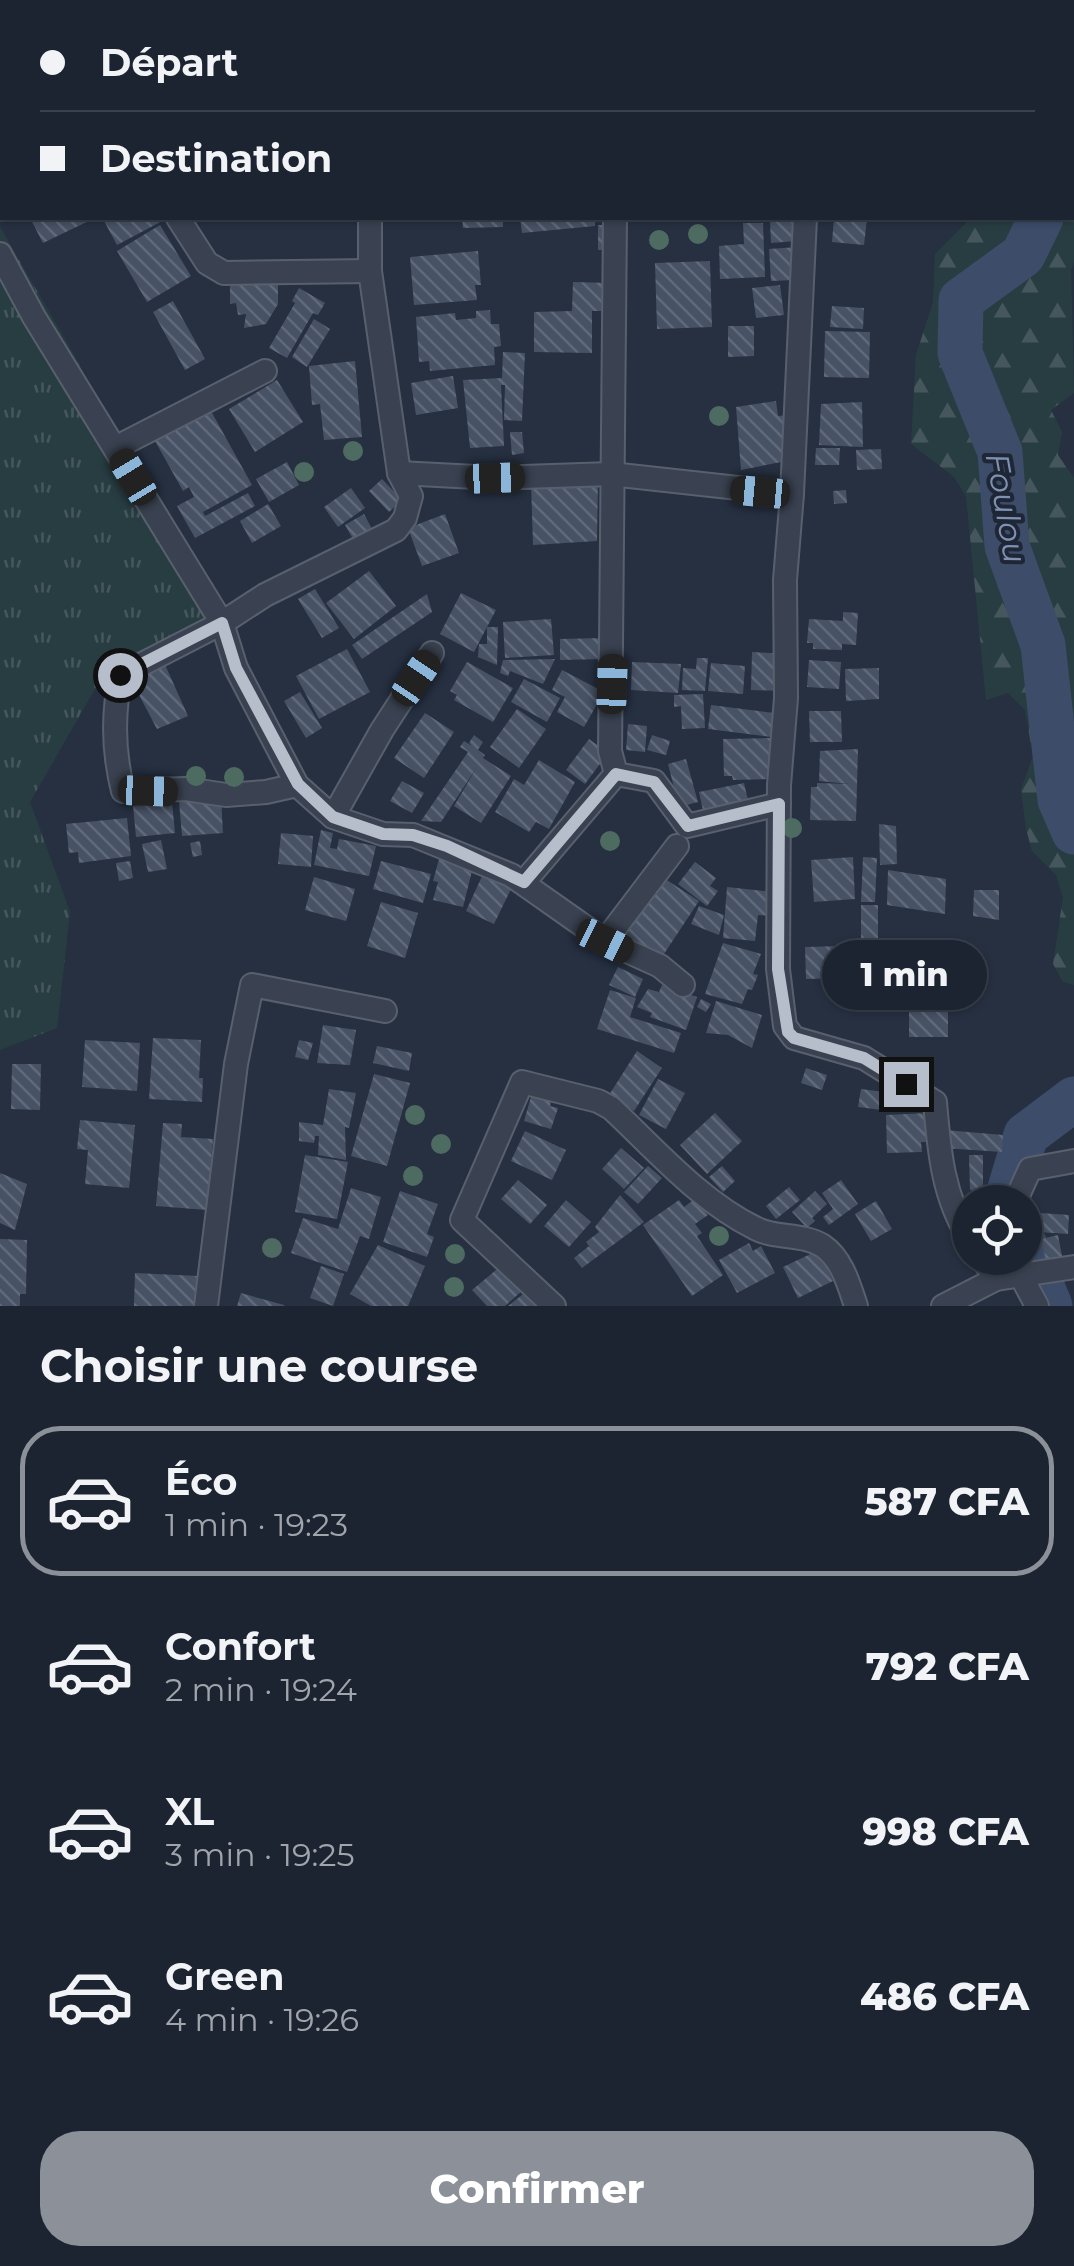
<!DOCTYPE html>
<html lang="fr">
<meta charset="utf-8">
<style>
:root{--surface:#1c2431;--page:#252c39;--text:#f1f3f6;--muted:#a0a4ab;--line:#3a414d;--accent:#8c9099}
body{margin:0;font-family:Montserrat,sans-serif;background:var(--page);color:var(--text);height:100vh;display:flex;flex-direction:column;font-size:38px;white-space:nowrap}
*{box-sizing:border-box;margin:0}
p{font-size:32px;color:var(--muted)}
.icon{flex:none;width:55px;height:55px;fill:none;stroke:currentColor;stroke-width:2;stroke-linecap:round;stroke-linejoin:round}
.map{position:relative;height:1306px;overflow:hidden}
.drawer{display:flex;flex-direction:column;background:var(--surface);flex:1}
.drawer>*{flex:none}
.banner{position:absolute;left:0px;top:0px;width:1075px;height:220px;box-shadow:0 2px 8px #0004,0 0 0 2px var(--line);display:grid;align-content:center;height:220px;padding:0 40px;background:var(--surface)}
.buttons{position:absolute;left:952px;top:1185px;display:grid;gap:20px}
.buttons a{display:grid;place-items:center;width:90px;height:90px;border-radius:50%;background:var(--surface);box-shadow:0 2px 8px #0004,0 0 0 2px var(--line);font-size:50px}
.end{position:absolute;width:45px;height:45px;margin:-22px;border:12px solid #b7becb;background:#111;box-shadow:0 0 0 5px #111}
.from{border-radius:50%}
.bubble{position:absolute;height:70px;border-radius:35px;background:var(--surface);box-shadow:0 2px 8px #0004,0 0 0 2px var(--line);font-size:32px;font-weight:800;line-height:70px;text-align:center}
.car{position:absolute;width:30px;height:60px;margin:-30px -15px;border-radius:12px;box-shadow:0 0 8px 2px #0007;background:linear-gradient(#222 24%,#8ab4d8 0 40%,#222 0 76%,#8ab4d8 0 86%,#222 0)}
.banner b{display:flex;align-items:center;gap:35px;height:95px;font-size:38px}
.banner b+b{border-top:2px solid var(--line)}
.banner i{width:25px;height:25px;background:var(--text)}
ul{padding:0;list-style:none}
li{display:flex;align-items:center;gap:30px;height:150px;margin:0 20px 15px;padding:0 20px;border:5px solid transparent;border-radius:40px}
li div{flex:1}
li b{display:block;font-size:38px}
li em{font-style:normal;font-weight:800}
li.selected{border-color:var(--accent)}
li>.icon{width:90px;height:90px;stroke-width:1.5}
h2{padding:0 40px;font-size:45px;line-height:120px}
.primary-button{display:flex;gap:20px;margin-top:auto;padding:20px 40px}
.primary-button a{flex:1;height:115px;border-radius:40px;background:var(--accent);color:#fff;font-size:40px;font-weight:800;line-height:115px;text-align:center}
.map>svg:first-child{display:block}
.grass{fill:url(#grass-tufts)}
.forest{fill:url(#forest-firs)}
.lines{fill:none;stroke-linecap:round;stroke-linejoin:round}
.river{stroke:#3c4c69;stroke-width:45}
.building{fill:url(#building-back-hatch)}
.minor-casing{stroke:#58606e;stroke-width:26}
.minor{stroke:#3a4251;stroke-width:22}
.tree{fill:#4e6b61}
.route{stroke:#b7becb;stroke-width:12}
.labels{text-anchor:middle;stroke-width:8;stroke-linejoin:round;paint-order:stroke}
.water-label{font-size:32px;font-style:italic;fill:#7f91b2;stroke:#1f2736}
</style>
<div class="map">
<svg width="1074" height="1306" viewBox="0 0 1074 1306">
<defs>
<pattern id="grass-tufts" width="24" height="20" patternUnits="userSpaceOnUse" patternTransform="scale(2.5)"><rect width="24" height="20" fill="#283d42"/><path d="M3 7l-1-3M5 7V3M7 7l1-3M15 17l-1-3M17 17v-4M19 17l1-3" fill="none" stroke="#45575c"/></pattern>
<pattern id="forest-firs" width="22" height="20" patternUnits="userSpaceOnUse" patternTransform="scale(2.5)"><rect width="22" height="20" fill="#283d42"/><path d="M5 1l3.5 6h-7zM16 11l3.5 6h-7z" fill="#45575c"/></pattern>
<pattern id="building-back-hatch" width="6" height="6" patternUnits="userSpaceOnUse" patternTransform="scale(2.5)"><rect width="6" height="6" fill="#475265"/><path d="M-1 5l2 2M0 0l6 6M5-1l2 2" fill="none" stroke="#5f697a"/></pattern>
</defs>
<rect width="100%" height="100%" fill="#263041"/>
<polygon class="grass" points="0,227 73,353 217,628 98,667 96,687 30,802 70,912 57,1028 0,1050"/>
<polygon class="forest" points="1074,0 1074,262 1071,270 1074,393 1051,410 1062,432 1058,455 1074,478 1074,985 1063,982 1053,964 1063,897 1056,875 1032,851 1026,829 1021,789 1033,756 1025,710 1008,693 986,700 966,496 954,477 911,444 916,355 933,302 935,254 971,218 1072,218 1072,2 1070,2"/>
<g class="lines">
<g class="river">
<polyline points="1072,161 1074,157"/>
<polyline points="1041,218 1023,255 961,300 960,353 1000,452 1007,546 1043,645 1060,800 1074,832"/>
<polyline points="1006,1202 1026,1135 1074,1099"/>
<polyline points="1025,1245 1050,1306"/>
</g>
</g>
<g class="building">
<polygon points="30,218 95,218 43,243"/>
<polygon points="110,218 168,218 117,245 104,221"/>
<polygon points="289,218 337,218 337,222 288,221"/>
<polygon points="462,218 503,218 503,227 463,228"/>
<polygon points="520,218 595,218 595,226 522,233"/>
<polygon points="834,218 867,218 864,245 832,242"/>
<polygon points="795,219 797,241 771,243 770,220"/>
<polygon points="743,223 763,223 765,277 720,279 719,246 744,244"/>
<polygon points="160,225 191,276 147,302 117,251"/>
<polygon points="598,225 613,225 612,250 598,250"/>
<polygon points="798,247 795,280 771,281 769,249"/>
<polygon points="478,251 481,285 475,285 477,300 414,305 410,257"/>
<polygon points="710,261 712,327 657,329 655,263"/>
<polygon points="236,277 278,277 278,304 266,324 244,328 246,314 238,315 236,303 230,304 230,286 238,285"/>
<polygon points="573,282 610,283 610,311 592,311 592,353 534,352 534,312 572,311"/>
<polygon points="780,285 784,315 756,318 752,288"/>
<polygon points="299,288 325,303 318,315 313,313 287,358 269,348 295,303 292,301"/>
<polygon points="173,301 205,359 185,370 153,312"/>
<polygon points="832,306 864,308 863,329 830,327"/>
<polygon points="490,310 491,324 499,324 501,346 494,347 495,365 430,371 429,361 419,362 416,317 455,313 456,320 476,318 476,311"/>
<polygon points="314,319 330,329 307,367 292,357"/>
<polygon points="728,326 754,326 754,356 728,357"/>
<polygon points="825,331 870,332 869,378 824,377"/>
<polygon points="503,352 525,353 522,421 504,420 505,385 501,385 504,446 470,448 463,380 502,378"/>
<polygon points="355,361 362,437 324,440 320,404 312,405 309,366"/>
<polygon points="453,376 458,408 416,415 411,383"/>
<polygon points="277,380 303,422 255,452 229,409"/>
<polygon points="776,401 778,416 790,415 791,460 741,470 736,407"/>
<polygon points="862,402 863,447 819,445 821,404"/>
<polygon points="211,411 252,485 203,512 205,516 248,493 255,506 195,538 177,506 194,497 189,487 183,491 155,441"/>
<polygon points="510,432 522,432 524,453 512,455"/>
<polygon points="816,448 840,448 839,465 815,465"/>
<polygon points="881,449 882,469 857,470 856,450"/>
<polygon points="287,462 299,485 269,502 256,479"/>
<polygon points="382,479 402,500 389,512 369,491"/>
<polygon points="598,479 597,541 533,545 531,482"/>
<polygon points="351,488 365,508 338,527 324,507"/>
<polygon points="846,490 847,503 834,504 833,491"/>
<polygon points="268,504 281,526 252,543 240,521"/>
<polygon points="364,514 372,529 353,539 345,525"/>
<polygon points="445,514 459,553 422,566 408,528"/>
<polygon points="369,571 396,606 354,639 326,603"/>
<polygon points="315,589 339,628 322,638 298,599"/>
<polygon points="461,593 496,610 487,627 498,627 497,665 478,657 479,644 487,644 487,627 474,652 440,634"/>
<polygon points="427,594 432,612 362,659 352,645"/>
<polygon points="843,612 858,613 856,645 842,644 842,650 813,649 813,643 807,643 809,619 843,621"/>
<polygon points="551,619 554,655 505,658 503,622"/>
<polygon points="604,638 604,659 560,660 560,639"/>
<polygon points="347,649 370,692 319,719 296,676"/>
<polygon points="752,652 785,654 783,691 751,690"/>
<polygon points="162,658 188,716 157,729 129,676"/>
<polygon points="697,658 708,658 705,691 682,690 683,668 696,669"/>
<polygon points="555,659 543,684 510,671 508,676 500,673 503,660"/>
<polygon points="809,660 841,662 839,689 807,687"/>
<polygon points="467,662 513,688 493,722 454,700 457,695 450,691"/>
<polygon points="632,662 681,664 678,693 631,690"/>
<polygon points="711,663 745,666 743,694 708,691"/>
<polygon points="879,668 879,699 846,701 845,669"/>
<polygon points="562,670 604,692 584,727 557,712 565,697 552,690"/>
<polygon points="524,679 560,698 547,722 511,702"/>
<polygon points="300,692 322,728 306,738 284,701"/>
<polygon points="703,694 705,728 682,729 681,706 674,707 674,695"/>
<polygon points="711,705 782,714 779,738 708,729"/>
<polygon points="517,709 546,729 519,768 490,747"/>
<polygon points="809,711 841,711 842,742 810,742"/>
<polygon points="425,713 454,732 424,778 394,758"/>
<polygon points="628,724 647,726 645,752 626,750"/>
<polygon points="474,735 483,742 478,750 485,755 483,758 511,776 481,823 454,806 477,767 441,822 421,821 468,752 460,747 464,741 472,746 469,743"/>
<polygon points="652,735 670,741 666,755 647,750"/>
<polygon points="773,738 774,779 733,780 732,776 724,776 723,739"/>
<polygon points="589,739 608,753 585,784 566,770"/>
<polygon points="858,749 856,821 810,820 811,787 817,787 817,783 850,784 819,781 820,751"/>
<polygon points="686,759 698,802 679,807 668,764"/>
<polygon points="539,760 575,782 549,829 536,822 529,832 495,812 514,779 524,785"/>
<polygon points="402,781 424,793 412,813 390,801"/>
<polygon points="744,783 749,805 704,815 699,792"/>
<polygon points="221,797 223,833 182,836 179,801"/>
<polygon points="172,802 175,833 136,837 133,806"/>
<polygon points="127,818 131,856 79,863 78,852 69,853 66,824"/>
<polygon points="879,824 896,826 897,864 880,865"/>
<polygon points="321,830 333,833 330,848 337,849 339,839 376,846 369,876 314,865"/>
<polygon points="281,833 313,836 311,867 278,864"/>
<polygon points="161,840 167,869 148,872 142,844"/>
<polygon points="200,841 202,855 193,857 190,843"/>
<polygon points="853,857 855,899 814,902 811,860"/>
<polygon points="863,857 877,858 875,902 861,902"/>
<polygon points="439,859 473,867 463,907 433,900 438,882 433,881"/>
<polygon points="130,861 133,878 119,881 116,863"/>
<polygon points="381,861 431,874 423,903 373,889"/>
<polygon points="695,862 716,878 710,886 718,891 707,906 678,884"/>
<polygon points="888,870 946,879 945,914 887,905"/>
<polygon points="483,874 512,887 494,924 466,911"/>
<polygon points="314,877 355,889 346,921 305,910"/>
<polygon points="662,877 699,901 660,960 624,936"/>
<polygon points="727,887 774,892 771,916 758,915 755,941 723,938"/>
<polygon points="974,890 999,890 999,920 973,916"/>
<polygon points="381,902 418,913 405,958 367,946"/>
<rect x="861" y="905" width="17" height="77"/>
<polygon points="699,906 724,915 719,935 691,924"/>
<polygon points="723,943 761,954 753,974 758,975 752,990 748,989 742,1004 705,994"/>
<polygon points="843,946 844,978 806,979 805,947"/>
<polygon points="618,967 643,979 635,997 609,985"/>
<polygon points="662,985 697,997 686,1030 650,1017 652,1013 637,1007 648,989 659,992"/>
<rect x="909" y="985" width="39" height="52"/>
<polygon points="610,990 636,998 630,1017 681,1033 674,1053 597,1029"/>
<polygon points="701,999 711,1004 706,1012 697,1007"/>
<polygon points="716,1001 762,1015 752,1048 728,1035 706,1033"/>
<polygon points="323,1025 356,1030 350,1065 317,1063"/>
<polygon points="153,1038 201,1040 199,1078 203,1078 202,1102 149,1099"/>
<polygon points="85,1040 140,1043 137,1091 82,1087"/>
<polygon points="299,1040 313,1043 308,1060 295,1057"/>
<polygon points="377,1046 412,1053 409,1071 373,1063"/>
<polygon points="637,1051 662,1068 634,1111 609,1095"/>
<polygon points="12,1064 41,1064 40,1110 11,1109"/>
<polygon points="806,1068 827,1075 822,1090 801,1083"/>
<polygon points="374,1074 410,1083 387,1166 351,1156"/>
<polygon points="658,1079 685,1093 666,1129 639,1115"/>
<polygon points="534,1087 553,1093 550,1106 558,1108 551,1129 524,1121"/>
<polygon points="329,1089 356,1093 349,1128 345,1127 346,1160 318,1155 319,1136 315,1136 314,1143 299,1141 299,1122 323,1125"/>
<polygon points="861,1089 884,1092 882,1110 858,1107"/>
<polygon points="715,1113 742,1141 707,1174 680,1145"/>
<polygon points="928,1113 929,1142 921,1142 922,1152 887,1153 886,1115"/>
<polygon points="80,1120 135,1125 129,1188 85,1184 88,1150 77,1149"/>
<polygon points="163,1123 182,1124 181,1137 213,1139 207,1210 156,1206"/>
<polygon points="945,1130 1003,1135 1002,1152 943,1148"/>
<polygon points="525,1131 566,1150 552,1180 511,1161"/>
<polygon points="621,1148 644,1168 624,1189 602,1169"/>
<polygon points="305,1155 348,1162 337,1219 295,1212"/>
<polygon points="969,1155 983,1155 983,1190 970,1190"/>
<polygon points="648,1166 662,1178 638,1204 624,1192"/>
<polygon points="722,1166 735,1181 723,1192 709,1177"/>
<polygon points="0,1173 27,1184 15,1230 0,1223"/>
<polygon points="518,1180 547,1205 530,1224 501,1199"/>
<polygon points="841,1180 858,1204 829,1225 823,1217 833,1209 822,1193"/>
<polygon points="789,1187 800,1200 776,1219 766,1206"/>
<polygon points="351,1188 381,1197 369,1239 360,1236 347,1272 291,1253 303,1218 338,1229"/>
<polygon points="400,1191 438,1204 427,1234 434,1237 427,1257 383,1242"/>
<polygon points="815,1191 827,1204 812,1218 815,1221 807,1228 792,1212"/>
<polygon points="620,1195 644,1222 582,1268 574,1258 589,1246 586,1242 599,1232 595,1227"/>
<polygon points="696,1198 708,1215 695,1224 702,1233 697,1236 723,1275 692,1296 643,1225 679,1200 684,1207"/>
<polygon points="566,1200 591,1222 569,1247 544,1226"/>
<polygon points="876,1201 892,1229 871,1241 855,1214"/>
<polygon points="1040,1213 1069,1215 1068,1234 1038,1232"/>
<polygon points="1058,1235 1063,1261 1047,1265 1041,1239"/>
<polygon points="0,1239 27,1240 26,1294 20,1294 20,1306 0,1306"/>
<polygon points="749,1243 753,1251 761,1246 775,1273 737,1293 719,1260"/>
<polygon points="378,1245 425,1266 408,1306 371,1306 350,1294"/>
<polygon points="819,1250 833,1281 798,1298 783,1267"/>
<polygon points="502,1265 523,1290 505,1306 487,1306 472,1290"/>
<polygon points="321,1266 344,1274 333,1306 310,1298"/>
<polygon points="135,1273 198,1276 197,1306 134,1306"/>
<polygon points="527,1291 538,1306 508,1306"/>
<polygon points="241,1293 284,1305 284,1306 237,1306"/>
</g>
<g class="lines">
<defs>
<g id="minor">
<polyline points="60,0 61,2"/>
<polyline points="360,0 360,2"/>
<polyline points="621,2 621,0"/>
<polyline points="816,2 817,0"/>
<polyline points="178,218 207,263 224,273 370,271"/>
<path d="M805 218 792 494 785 580 786 698 779 785 778 969 785 1026 794 1038 864 1058 935 1102C939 1150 943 1198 970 1239"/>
<polyline points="0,254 34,317 222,623 236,668 297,785 333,817 383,834 413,835 511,875 605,941 660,966 683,985"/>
<polyline points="115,448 265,371"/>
<polyline points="399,473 495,478 611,474 792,494"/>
<polyline points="616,774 654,781 687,826 779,804"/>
<path d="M297 785 266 792 226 795 186 789 123 791C113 751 112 715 121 675L222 623 265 595 396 530 405 518 411 496 399 473 370 271V218"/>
<polyline points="333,817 382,730 432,653"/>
<polyline points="524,882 616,774 610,751 615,218"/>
<polyline points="605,941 677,846"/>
<polyline points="1015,1202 1030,1169 1074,1161"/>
<polyline points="982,1258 996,1279 1000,1258"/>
<polyline points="1021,1276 1037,1306"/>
<polyline points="206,1306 236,1064 252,985 385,1011"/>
<path d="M554 1306 462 1220 522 1082 598 1101 611 1108C655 1149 700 1201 755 1228 775 1239 803 1233 823 1246 842 1259 849 1285 856 1306"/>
<polyline points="943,1306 996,1279 1074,1267"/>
</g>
</defs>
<use href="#minor" class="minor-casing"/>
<use href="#minor" class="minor"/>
</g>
<g class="tree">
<circle cx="698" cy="234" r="10"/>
<circle cx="659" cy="240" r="10"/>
<circle cx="719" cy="416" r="10"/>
<circle cx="353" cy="451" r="10"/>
<circle cx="304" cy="472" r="10"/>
<circle cx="196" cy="776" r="10"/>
<circle cx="234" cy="777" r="10"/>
<circle cx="792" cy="828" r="10"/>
<circle cx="610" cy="841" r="10"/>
<circle cx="415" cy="1115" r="10"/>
<circle cx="441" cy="1144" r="10"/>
<circle cx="413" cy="1176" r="10"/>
<circle cx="719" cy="1236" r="10"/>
<circle cx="272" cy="1248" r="10"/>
<circle cx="455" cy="1254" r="10"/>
<circle cx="454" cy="1287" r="10"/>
</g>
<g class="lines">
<polyline class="route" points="120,675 222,623 236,668 298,784 333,817 383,834 413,835 447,846 524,882 616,774 654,782 688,826 779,804 778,969 788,1032 794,1038 864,1058 906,1084"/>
</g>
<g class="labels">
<g class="water-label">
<text transform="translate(1006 508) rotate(80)" y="11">Foulou</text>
</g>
</g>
</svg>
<div class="buttons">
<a><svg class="icon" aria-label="locate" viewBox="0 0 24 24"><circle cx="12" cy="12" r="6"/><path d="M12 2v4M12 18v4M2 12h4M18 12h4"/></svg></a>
</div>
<i class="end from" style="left:120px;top:675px"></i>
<i class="end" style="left:906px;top:1084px"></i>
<div class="bubble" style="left:822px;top:940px;width:165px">1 min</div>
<i class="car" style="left:133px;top:477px;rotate:329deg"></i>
<i class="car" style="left:495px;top:478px;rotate:88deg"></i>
<i class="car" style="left:760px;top:492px;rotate:275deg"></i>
<i class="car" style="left:416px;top:678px;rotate:34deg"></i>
<i class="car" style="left:612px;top:684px;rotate:2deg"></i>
<i class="car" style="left:148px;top:791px;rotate:92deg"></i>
<i class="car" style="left:605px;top:941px;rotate:116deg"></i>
<div class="banner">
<b><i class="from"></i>Départ</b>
<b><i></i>Destination</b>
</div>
</div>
<section class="drawer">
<h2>Choisir une course</h2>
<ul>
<li class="selected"><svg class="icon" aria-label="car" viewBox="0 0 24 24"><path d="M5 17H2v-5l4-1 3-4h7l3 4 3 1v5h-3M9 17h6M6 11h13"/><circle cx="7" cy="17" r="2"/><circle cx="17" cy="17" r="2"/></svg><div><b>Éco</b><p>1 min · 19:23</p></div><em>587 CFA</em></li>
<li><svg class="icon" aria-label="car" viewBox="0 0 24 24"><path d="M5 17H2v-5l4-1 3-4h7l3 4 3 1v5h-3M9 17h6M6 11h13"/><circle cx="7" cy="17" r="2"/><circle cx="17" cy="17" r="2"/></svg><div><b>Confort</b><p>2 min · 19:24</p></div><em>792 CFA</em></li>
<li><svg class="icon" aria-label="car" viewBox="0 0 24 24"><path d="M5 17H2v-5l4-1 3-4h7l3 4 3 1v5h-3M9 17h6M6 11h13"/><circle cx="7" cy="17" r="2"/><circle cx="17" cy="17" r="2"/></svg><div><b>XL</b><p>3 min · 19:25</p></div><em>998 CFA</em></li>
<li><svg class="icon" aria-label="car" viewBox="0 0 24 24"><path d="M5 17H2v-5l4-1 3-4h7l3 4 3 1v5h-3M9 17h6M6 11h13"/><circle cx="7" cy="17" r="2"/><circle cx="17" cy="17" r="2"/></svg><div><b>Green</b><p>4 min · 19:26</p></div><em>486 CFA</em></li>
</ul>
<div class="primary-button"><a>Confirmer</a></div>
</section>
